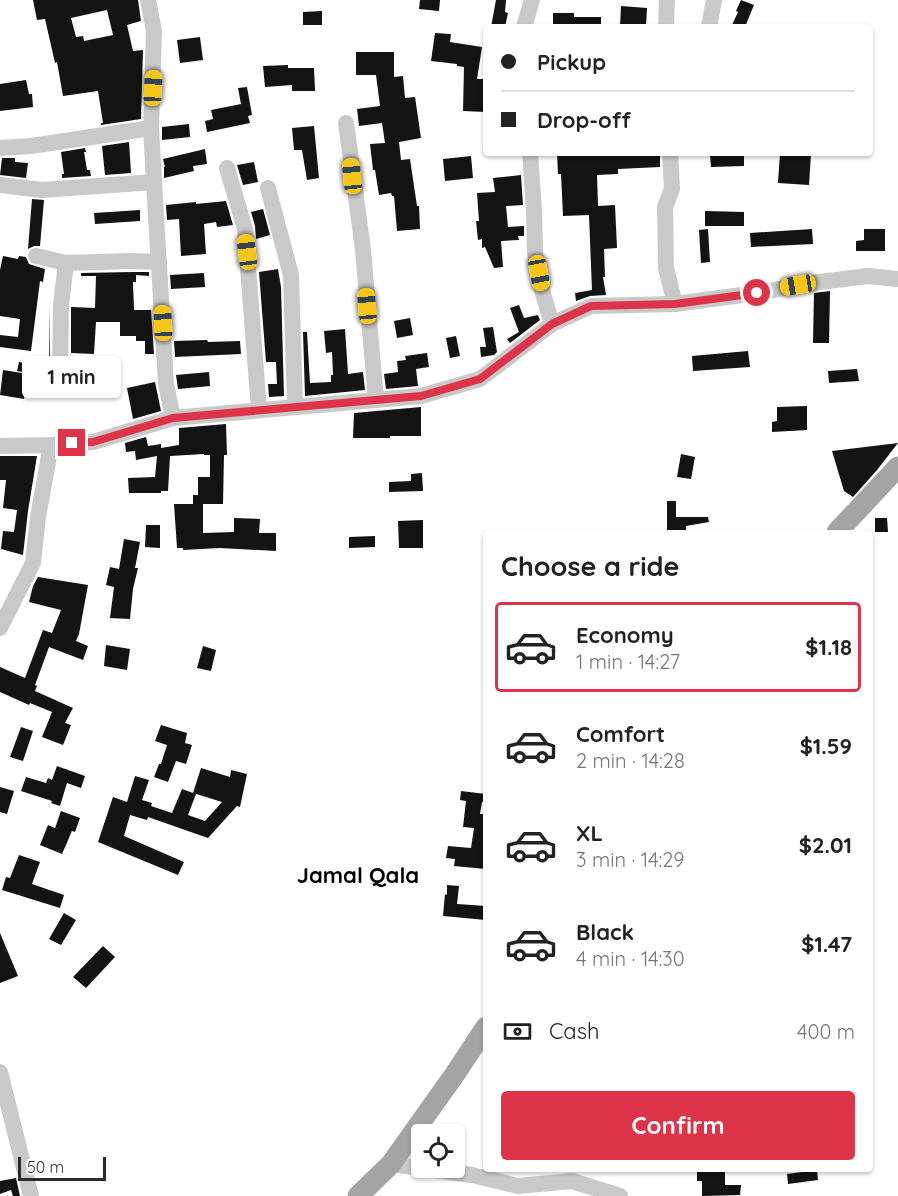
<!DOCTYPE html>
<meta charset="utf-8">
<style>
:root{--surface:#fff;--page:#f2f2f2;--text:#222;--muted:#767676;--line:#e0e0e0;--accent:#dd344a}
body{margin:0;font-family:Quicksand,sans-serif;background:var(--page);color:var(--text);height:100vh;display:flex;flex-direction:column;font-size:22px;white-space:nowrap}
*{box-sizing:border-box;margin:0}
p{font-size:20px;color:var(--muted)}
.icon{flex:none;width:33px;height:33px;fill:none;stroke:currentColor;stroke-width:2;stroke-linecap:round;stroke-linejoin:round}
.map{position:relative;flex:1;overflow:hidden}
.details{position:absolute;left:483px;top:530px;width:390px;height:642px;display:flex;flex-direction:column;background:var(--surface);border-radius:6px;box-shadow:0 2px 4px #0004}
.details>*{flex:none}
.top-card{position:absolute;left:483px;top:24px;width:390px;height:132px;border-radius:6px;box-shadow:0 2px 4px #0004;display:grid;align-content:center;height:132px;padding:0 18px;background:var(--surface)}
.buttons{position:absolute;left:411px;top:1124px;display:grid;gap:12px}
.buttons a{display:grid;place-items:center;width:54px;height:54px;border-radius:6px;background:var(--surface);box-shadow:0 2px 4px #0004;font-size:30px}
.scale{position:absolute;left:18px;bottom:15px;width:88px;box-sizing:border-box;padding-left:6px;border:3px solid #2c2c2c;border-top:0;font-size:16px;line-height:21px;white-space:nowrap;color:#2c2c2c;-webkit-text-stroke:4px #fff;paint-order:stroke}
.end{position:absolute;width:27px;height:27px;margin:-14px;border:8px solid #dd344a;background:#fff;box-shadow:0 0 0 3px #fff}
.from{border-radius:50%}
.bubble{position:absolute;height:42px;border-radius:6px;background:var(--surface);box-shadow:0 2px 4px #0004;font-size:20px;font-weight:700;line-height:42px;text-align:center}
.car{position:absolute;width:18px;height:36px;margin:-18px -9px;border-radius:8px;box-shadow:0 0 4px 2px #0007;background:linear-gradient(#f5c518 24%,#345 0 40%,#f5c518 0 76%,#345 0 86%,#f5c518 0)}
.top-card b{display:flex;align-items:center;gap:21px;height:57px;font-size:22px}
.top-card b+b{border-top:2px solid var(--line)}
.top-card i{width:15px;height:15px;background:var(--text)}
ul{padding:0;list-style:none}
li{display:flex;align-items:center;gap:18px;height:90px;margin:0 12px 9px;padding:0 6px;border:3px solid transparent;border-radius:6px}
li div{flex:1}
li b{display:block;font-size:22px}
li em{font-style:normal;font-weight:700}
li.on{border-color:var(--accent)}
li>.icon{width:54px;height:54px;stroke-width:1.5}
h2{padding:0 18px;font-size:27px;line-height:72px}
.pay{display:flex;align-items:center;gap:15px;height:66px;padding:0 18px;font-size:22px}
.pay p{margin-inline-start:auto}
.cta{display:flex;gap:12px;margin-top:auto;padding:12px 18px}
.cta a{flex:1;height:69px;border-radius:6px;background:var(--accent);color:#fff;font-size:24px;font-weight:700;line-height:69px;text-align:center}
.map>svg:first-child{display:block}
.building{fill:#131313;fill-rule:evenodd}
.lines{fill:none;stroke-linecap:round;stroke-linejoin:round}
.minor{stroke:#c9c9c9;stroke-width:16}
.major{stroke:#a4a4a4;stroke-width:21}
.route{stroke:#dd344a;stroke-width:8}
.labels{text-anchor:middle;stroke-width:6;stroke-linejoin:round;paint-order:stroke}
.quarter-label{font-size:22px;font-weight:bold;fill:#000;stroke:#fff}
</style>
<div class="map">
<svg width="898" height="1196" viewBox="0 0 898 1196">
<rect width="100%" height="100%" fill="#fff"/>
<g class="building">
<path d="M33 0H138L141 21 127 25 133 51 143 50 141 119 101 125V123H103L98 91 63 96 57 62 55 63 45 19 37 20ZM107 10 113 35 84 41 83 36 76 37 71 18Z"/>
<polygon points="420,0 440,0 439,11 419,9"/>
<polygon points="496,0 506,0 505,12 508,13 505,27 491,27"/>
<polygon points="741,0 754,5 745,27 731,27 738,12 736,11"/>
<polygon points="621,6 647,8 646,27 620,27"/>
<polygon points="322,11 322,25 303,25 303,12"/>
<polygon points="553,13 574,13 574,17 601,17 601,27 553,27"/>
<polygon points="435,33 451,34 450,42 482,47 477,79 486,79 486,112 463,111 464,67 457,66 457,64 431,61"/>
<polygon points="200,37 203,60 180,63 177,40"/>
<polygon points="356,52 394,52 394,77 403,76 405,98 415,97 421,138 399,142 401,160 410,159 417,206 419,206 420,229 397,231 394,196 392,196 391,193 379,195 375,170 373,170 370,144 385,143 382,123 359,126 357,109 380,106 376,75 356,75"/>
<polygon points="288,65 288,68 314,68 315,91 292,91 292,85 265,87 263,66"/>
<polygon points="26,80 29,94 32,94 33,107 0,111 0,84"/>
<polygon points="247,87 252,115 248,116 250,123 207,132 205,121 213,119 211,110 241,104 238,88"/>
<polygon points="189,124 190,137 162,140 162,127"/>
<polygon points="314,126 319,178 307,180 302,150 294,150 292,128"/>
<polygon points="129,142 131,173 105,175 102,146"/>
<polygon points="85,148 86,152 84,152 87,170 90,170 91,176 62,178 62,174 64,174 61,152"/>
<polygon points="205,149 207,164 193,166 194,171 164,178 164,167 165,167 163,159"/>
<polygon points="557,153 660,153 660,167 618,169 618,174 597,175 598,206 615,205 617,248 604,249 605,277 603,277 606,295 590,296 576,301 575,293 592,290 589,215 563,216 561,174 558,174"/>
<polygon points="780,153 811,154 809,185 778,183"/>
<polygon points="744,154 744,166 711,167 710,155"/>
<polygon points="471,156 473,178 445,181 443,159"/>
<polygon points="2,158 15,158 15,162 28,163 26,178 0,175"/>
<polygon points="254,162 258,182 243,185 237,165"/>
<polygon points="521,175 523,205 506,206 508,227 524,226 524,236 518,236 519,240 501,241 503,267 494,268 485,247 482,248 482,239 478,240 476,221 479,221 477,193 495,192 493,178"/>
<polygon points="32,199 44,200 40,246 34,246 28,249"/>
<polygon points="226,201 233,225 217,227 216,222 204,224 206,254 181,256 179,219 167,220 166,205 196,202 196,204"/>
<polygon points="263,209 270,235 256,239 255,226 251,212"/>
<polygon points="140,210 140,221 95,224 94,213"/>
<polygon points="705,211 744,212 744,226 705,226"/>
<polygon points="708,229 710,262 701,263 699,230"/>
<polygon points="812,229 813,244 751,247 750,233"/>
<polygon points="864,229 885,229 885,251 856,251 856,241 864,240"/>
<polygon points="3,256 18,259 19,256 26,257 29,264 45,269 43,282 40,281 31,351 0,347 0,335 18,337 20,319 0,316 0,270"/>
<polygon points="278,269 281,287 284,396 269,397 268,384 277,384 276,362 266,362 259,272"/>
<polygon points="132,272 149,272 149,276 136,275 136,282 133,282 134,310 151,310 154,354 145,354 145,341 136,341 136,336 120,336 120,322 96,322 94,354 71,353 71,307 95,308 96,276 81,276 81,273"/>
<polygon points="204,273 205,287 171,289 170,275"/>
<polygon points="830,291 829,343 813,343 814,293"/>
<polygon points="519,305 524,318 538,315 540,320 510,343 507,339 519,332 510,308"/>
<polygon points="50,306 50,383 47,382 48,376 17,371 19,362 49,367"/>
<polygon points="410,318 413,335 397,338 394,321"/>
<polygon points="173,323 174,341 207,340 208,342 240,341 241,354 175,357"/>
<polygon points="493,327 497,352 494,355 481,357 480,347 486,347 483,328"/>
<polygon points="345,329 348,374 363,372 365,390 305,396 303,332 307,332 310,383 331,382 331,375 333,375 332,352 326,353 324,331"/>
<polygon points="456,336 460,356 450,358 446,338"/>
<polygon points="748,351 750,367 693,371 692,356"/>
<polygon points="427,353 429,367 416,369 418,386 386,389 384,374 398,372 397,361 406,360 405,356"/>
<polygon points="857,369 859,381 829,383 828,371"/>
<polygon points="3,370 28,374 24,399 0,395"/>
<polygon points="71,372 108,379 106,393 69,386"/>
<polygon points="209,372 210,386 178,389 176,375"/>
<polygon points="155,382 161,411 133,419 127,388"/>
<polygon points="807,406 807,430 772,432 772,422 777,421 777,407"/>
<polygon points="421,407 421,436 390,436 390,438 353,438 354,413"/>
<polygon points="226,424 227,455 224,455 223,504 203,504 203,533 234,532 234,518 260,519 259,533 276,533 276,551 220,548 183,550 183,548 177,548 174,504 193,504 193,495 198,495 198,477 210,477 210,455 204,455 204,454 170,456 168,491 161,491 161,493 129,493 128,478 155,477 157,456 136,460 135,451 126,452 125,443 146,437 148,446 161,444 161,448 179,445 179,428"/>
<polygon points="898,443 877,470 853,497 844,491 832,451"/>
<polygon points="681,454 695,457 691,479 677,477"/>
<polygon points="0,456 37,456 28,511 23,555 1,549 3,531 14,532 17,510 3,508 6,480 0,480"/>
<polygon points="422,473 423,491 389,492 389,482 411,481 411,474"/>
<polygon points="667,501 676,501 676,517 708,517 709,522 686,526 686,532 667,532"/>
<polygon points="875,518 887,518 888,532 875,532"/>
<polygon points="423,520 423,548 399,548 398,521"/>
<polygon points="146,525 160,525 160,548 145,547"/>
<polygon points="375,536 375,547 349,548 349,537"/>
<polygon points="124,539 140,542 135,568 138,568 133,589 130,619 110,618 114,587 106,585 110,567 119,569"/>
<polygon points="38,577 88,585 79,634 76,641 88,646 83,660 49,647 35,685 37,686 35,691 73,708 65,723 71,725 63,745 42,737 52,712 30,703 29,705 0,692 0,667 25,678 43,630 52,633 61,610 29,602 33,586"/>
<polygon points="106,645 130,649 127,670 104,666"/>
<polygon points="203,646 216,650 211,671 197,668"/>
<polygon points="161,725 187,733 185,743 192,745 186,764 176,761 168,782 154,777 159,764 161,764 167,745 155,741"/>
<polygon points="21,727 33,731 23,761 10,757"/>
<polygon points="57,766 85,776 81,788 67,783 60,806 51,803 52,801 21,791 26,777 46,783 48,778 52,780"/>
<polygon points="201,768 230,777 231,770 247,774 240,807 237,806 208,838 148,817 147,820 130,815 124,836 184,862 178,875 98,842 113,797 127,802 135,776 149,780 142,800 152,803 151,806 172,813 182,789 196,794 188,815 205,821 222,802 193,793"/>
<polygon points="0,787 14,791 7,814 0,812"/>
<polygon points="461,791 486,794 486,803 482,802 480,814 486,814 486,869 454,866 455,859 446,858 448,846 471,848 474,828 463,827 466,801 460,800"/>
<polygon points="61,811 80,818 75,832 72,831 62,854 40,845 48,825 55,828"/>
<polygon points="19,855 40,862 32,884 64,895 60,908 2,890 6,877 10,878"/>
<polygon points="447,885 459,886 457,904 486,906 486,920 443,916 445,894 447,895"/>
<polygon points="64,913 76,920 61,945 49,939"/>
<polygon points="0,933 18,976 0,983"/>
<polygon points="103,946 115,957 86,988 73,977"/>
<polygon points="697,1168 706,1168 706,1172 725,1172 725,1185 741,1185 740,1195 702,1196 702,1181 697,1181"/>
<polygon points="817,1170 818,1180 788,1184 787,1174"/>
<polygon points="16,1178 20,1196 13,1196 11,1190 0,1194 0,1181"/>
</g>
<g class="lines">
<g class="minor">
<polyline points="148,0 154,31 151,128 154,182 166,384 173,418"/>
<polyline points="524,27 532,0"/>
<polyline points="666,27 667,0"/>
<polyline points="709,27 714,0"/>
<polyline points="346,123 363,250 376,400"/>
<polyline points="0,148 31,146 151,128"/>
<polyline points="530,153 534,211 535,253 543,294 552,324"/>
<polyline points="670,153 672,189 665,207 666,268 675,304"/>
<polyline points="227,168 245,229 259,410"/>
<polyline points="0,185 42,190 154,182"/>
<polyline points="268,188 291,275 295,407"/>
<polyline points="36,256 66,263 132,261 159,262"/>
<polyline points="60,381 61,305 66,263"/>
<polyline points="0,446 51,445 93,442 173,418 421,396 480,379 552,324 591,306 675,304 757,293 812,283 868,276 898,279"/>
<polyline points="0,628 33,563 38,517 51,445"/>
<polyline points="0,1072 31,1196"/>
<polyline points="391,1164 472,1175 518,1186 572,1181 620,1196"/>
</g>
<g class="major">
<polyline points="837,532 898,467"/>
<polyline points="358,1196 391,1164 455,1074 486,1027"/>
</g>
</g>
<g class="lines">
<polyline class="route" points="72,443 93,442 173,418 421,396 480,379 552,324 591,306 675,304 757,293"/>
</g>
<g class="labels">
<g class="quarter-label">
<text x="358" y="883">Jamal Qala</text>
</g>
</g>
</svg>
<div class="buttons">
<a><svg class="icon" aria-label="locate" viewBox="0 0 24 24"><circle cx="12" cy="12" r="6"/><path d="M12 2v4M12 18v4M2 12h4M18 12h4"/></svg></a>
</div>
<div class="scale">50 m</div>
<i class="end from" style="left:757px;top:293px"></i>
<i class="end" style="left:72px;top:443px"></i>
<div class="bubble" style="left:22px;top:356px;width:99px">1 min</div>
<i class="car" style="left:153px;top:88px;rotate:3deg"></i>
<i class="car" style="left:352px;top:176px;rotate:354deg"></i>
<i class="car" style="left:247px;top:252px;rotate:353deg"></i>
<i class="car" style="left:539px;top:273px;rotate:169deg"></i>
<i class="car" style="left:798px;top:285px;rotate:260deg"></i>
<i class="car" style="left:367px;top:306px;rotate:355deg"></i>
<i class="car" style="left:163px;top:323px;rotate:357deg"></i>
<div class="top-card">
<b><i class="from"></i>Pickup</b>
<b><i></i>Drop-off</b>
</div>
<section class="details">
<h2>Choose a ride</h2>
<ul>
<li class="on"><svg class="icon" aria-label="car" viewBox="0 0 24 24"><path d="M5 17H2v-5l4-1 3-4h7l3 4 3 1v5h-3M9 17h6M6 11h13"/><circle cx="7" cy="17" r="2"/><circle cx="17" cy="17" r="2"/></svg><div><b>Economy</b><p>1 min · 14:27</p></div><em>$1.18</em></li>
<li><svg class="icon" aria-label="car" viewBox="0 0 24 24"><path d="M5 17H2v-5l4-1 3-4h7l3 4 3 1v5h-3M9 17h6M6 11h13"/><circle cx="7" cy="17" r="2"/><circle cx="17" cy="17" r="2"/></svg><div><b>Comfort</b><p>2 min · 14:28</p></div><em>$1.59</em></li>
<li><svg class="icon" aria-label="car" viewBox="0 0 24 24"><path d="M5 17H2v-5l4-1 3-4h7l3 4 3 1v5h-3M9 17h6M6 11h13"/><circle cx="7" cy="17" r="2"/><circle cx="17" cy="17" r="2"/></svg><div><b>XL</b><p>3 min · 14:29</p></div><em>$2.01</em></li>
<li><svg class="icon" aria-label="car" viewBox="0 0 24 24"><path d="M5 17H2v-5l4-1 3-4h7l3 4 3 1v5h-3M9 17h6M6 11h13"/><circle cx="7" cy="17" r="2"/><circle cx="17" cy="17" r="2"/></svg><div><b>Black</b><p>4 min · 14:30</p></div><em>$1.47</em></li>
</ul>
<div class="pay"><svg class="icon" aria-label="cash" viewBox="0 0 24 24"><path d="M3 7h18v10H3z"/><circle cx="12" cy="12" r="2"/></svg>Cash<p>400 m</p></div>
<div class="cta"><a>Confirm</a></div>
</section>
</div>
